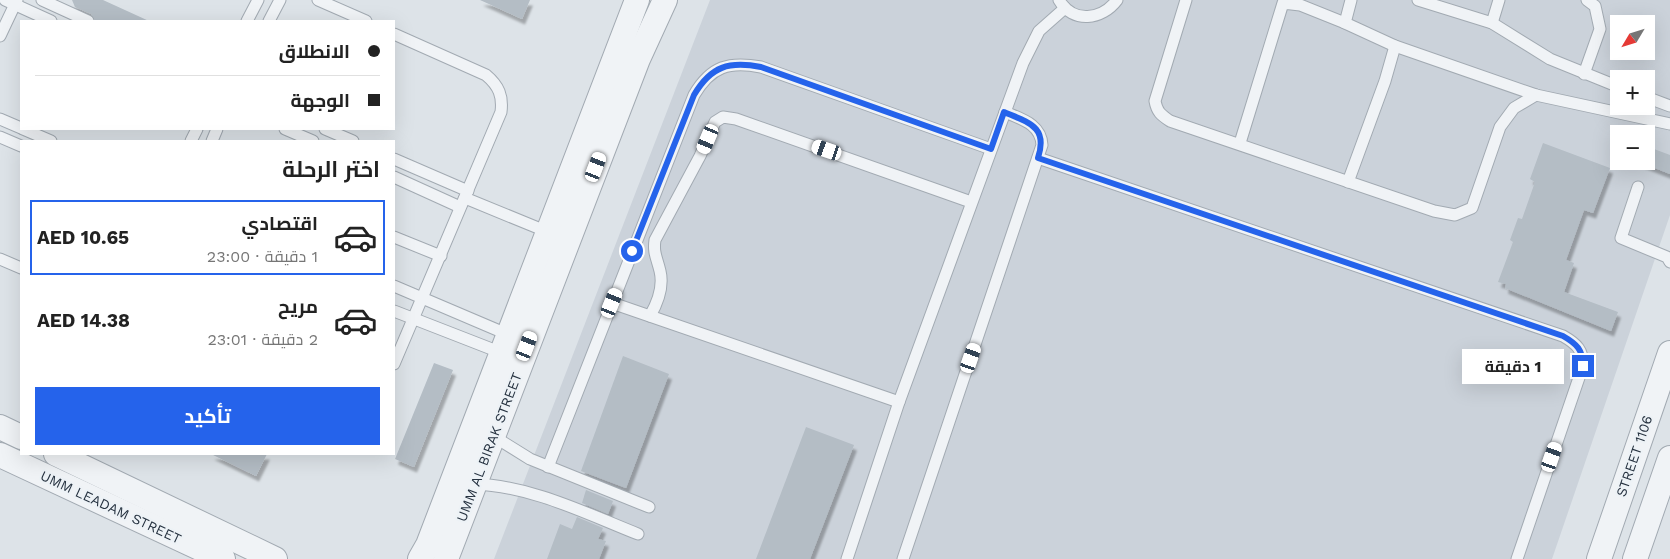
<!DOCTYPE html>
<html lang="ar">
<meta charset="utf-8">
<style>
:root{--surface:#fff;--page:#f6f6f6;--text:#222;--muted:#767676;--line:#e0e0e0;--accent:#2563eb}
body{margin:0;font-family:"Work Sans",Cairo,sans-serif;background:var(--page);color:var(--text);direction:rtl;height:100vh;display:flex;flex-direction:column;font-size:19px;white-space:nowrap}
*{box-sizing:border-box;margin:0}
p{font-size:16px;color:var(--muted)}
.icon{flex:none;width:28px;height:28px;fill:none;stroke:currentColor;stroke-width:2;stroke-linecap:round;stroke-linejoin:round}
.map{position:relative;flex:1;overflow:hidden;direction:ltr}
.drawer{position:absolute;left:20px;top:140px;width:375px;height:315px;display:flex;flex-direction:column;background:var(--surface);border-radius:0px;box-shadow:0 5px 20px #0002;direction:rtl}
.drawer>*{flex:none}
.banner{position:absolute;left:20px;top:20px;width:375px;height:110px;border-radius:0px;box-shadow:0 5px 20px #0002;direction:rtl;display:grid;align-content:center;height:110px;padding:0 15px;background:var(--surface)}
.needle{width:32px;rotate:232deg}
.buttons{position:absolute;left:1610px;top:15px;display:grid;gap:10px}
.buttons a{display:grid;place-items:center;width:45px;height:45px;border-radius:0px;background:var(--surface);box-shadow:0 5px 20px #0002;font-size:25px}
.end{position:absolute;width:22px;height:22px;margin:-11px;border:6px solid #2563eb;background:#fff;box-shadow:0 0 0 2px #fff}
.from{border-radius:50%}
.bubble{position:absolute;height:35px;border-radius:0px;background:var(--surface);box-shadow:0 5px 20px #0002;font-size:16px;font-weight:700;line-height:35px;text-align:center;direction:rtl}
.car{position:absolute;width:15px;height:30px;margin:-15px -8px;border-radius:6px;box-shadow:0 0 4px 1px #0007;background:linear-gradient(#fff 24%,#345 0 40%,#fff 0 76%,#345 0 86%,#fff 0)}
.banner b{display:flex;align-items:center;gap:18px;height:48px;font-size:19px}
.banner b+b{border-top:1px solid var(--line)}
.banner i{width:12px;height:12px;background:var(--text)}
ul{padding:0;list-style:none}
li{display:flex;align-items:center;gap:15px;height:75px;margin:0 10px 8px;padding:0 5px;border:2px solid transparent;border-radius:0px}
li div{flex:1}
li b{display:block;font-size:19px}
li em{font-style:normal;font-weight:700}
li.on{border-color:var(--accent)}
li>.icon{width:45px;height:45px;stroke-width:1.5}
h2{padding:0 15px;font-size:22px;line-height:60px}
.primary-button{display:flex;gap:10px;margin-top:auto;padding:10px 15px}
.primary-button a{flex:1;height:58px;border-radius:0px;background:var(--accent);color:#fff;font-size:20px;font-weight:700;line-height:58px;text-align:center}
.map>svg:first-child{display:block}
.built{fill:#cbd2da;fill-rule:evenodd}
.building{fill:#b4bdc5;filter:url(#shadow)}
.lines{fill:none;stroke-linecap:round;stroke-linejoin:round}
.lane-casing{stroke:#a2aab2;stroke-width:13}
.street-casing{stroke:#a2aab2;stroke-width:26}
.lane{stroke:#f0f3f6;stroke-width:11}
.street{stroke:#f0f3f6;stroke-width:24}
.route{stroke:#2563eb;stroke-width:6}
.labels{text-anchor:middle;stroke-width:4.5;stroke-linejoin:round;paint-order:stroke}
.street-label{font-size:14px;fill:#263240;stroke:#edf2f6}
</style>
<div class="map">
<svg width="1670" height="559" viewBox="0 0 1670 559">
<defs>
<filter id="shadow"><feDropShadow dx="3" dy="5.5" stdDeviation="1" flood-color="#0004"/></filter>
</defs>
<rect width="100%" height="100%" fill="#dde3e8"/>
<path class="built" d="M710 0H1670V215L1552 559H494ZM1619 24H1646V51H1619ZM1619 79H1646V106H1619ZM1619 134H1646V161H1619Z"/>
<g class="building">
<polygon points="72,0 103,0 149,21 95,20 91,14 75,7"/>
<polygon points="480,0 530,0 522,19"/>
<polygon points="1616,134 1619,135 1619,154 1610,151"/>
<polygon points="1543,143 1610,168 1593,213 1584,210 1566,260 1574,263 1564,292 1618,312 1611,331 1505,288 1506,284 1498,282 1513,242 1510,240 1518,218 1522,219 1535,182 1530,179"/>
<polygon points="1646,146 1670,155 1670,174 1637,161 1646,161"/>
<polygon points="623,356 669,374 626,488 581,471"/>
<polygon points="434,363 453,370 414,467 395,459"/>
<polygon points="806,427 854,445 810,559 756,559"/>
<polygon points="211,454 267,454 256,476"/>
<polygon points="586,490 613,501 608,514 582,503"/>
<polygon points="577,517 603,528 598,539 606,541 599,559 547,559 560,524 572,529"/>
</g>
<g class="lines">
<defs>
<g id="lane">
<polyline points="5,0 51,21"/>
<polyline points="42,0 88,21"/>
<polyline points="318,0 366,21"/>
<path d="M1059 0C1073 24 1102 20 1117 0"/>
<path d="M1186 0 1155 101C1157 112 1161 115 1170 121L1434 211 1455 215 1472 208 1500 127 1514 108 1536 95"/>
<polyline points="1351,0 1345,23 1395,46 1536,95 1670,124"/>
<polyline points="1418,0 1492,23 1550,59 1619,87"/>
<polyline points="247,21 258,0"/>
<polyline points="269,21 280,0"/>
<polyline points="1492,23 1499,0"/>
<path d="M394 34 486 75C499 86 503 96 501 112L394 364"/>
<polyline points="0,36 17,0"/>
<polyline points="1584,74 1600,29 1595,6 1587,0"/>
<polyline points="1646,97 1670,106"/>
<polyline points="0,119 21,128"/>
<polyline points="23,129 51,141"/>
<polyline points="285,129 313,141"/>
<polyline points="325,129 353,141"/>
<polyline points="0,137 21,146"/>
<polyline points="191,141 197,129"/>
<polyline points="212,141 217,129"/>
<polyline points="1240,143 1283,3 1300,5 1345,23"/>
<path d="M1038 158 1563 336C1577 344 1583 350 1583 366L1517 559"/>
<polyline points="394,159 468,191"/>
<polyline points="394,177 460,207"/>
<polyline points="1348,182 1385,81 1395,46"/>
<polyline points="1638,187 1621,238 1667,257 1670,262"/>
<polyline points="465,198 548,232"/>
<polyline points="394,237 441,256"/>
<polyline points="0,259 21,268"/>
<polyline points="394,286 509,335"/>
<polyline points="612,303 899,402"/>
<polyline points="394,311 502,353"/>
<path d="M650 316C658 302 664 287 660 271 657 258 653 253 655 240L700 156 715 122 723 117 736 119 971 202"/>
<polyline points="493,436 530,459 649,507"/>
<path d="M548 467 694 95C711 66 729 61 761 67L991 149"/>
<path d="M474 484C532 486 585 513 638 534"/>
<polyline points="847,559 899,402 1023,63 1039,31 1065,8"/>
<path d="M903 559 1042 145C1041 124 1021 119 1005 112"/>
</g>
<g id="street">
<polyline points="0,427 21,437"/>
<polyline points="56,454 275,559"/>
<polyline points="0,455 223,559"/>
<polyline points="420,559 428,545 637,0"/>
<polyline points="446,559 638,59 665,0"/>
<polyline points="1599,559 1670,353"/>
<polyline points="1635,559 1670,458"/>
</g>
</defs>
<use href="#lane" class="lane-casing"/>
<use href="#street" class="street-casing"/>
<use href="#lane" class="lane"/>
<use href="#street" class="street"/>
</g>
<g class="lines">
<path class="route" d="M632 251 694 95C711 66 729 61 761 67L991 149 1004 112C1030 123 1048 127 1038 158L1563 336C1577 344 1583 350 1583 366"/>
</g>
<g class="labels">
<g class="street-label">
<text transform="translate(489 447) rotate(-69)" y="5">UMM AL BIRAK STREET</text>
<text transform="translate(1634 456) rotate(-71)" y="5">STREET 1106</text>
<text transform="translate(111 507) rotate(25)" y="5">UMM LEADAM STREET</text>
</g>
</g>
</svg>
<div class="buttons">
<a><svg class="needle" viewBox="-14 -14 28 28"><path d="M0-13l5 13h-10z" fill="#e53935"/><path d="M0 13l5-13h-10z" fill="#767676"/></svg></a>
<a>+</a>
<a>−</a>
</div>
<i class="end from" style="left:632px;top:251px"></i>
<i class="end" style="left:1583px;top:366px"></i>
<div class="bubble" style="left:1462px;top:349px;width:102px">1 دقيقة</div>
<i class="car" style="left:708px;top:139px;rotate:203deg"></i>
<i class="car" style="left:827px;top:150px;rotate:289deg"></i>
<i class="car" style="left:596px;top:167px;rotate:21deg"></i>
<i class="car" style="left:612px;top:303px;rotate:22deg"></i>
<i class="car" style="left:527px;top:346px;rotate:21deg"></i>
<i class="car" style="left:971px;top:358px;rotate:19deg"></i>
<i class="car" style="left:1552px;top:457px;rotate:19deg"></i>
<div class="banner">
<b><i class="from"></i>الانطلاق</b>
<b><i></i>الوجهة</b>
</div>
<section class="drawer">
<h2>اختر الرحلة</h2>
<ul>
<li class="on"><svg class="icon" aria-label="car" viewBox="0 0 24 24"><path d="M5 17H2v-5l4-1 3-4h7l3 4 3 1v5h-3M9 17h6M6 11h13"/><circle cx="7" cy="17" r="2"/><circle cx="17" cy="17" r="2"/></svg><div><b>اقتصادي</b><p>1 دقيقة · 23:00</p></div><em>AED 10.65</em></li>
<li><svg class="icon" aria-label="car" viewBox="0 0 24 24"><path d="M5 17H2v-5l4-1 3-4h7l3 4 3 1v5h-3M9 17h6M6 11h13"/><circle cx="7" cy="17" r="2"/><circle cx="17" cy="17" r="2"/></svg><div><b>مريح</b><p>2 دقيقة · 23:01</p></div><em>AED 14.38</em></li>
</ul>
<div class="primary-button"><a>تأكيد</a></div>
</section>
</div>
